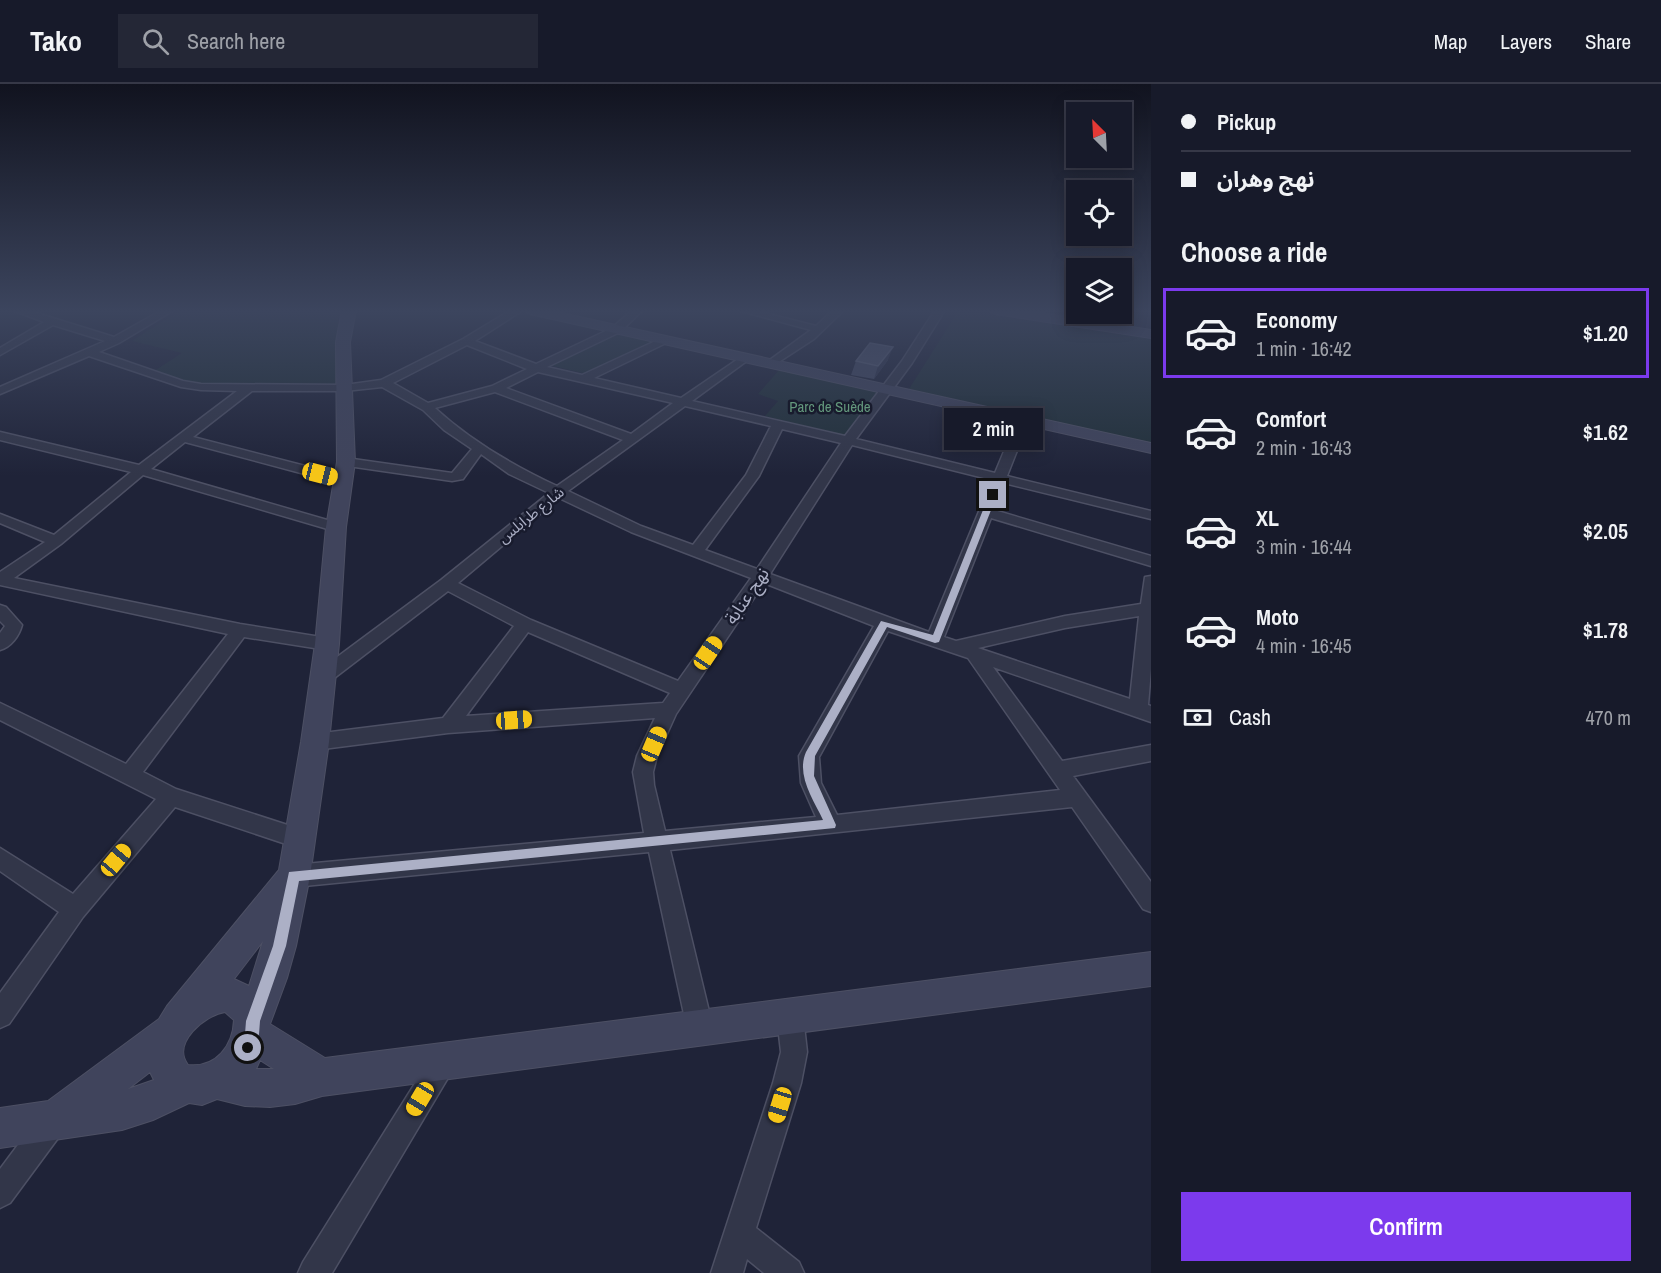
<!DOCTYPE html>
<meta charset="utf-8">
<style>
:root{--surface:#171a2a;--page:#242736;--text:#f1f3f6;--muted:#9ea1a8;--line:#363847;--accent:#7c3aed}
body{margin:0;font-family:"Archivo Narrow","Noto Sans Arabic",sans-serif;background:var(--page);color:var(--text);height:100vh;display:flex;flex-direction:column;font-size:22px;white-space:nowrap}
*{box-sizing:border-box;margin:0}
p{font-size:20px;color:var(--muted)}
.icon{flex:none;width:33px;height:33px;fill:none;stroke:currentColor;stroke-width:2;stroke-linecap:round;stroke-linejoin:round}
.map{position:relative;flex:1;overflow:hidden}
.drawer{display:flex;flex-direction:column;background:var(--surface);width:510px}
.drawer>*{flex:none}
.guide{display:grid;align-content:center;height:132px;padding:0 30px;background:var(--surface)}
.needle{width:39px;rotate:336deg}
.buttons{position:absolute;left:1066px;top:18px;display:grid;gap:12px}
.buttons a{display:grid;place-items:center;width:66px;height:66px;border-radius:0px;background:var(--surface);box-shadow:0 3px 15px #0003,0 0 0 2px var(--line);font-size:30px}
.end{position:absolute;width:27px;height:27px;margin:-14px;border:8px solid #acb0c6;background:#111;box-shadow:0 0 0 3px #111}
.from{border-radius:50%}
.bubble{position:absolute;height:42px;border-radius:0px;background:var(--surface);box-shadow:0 3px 15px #0003,0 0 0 2px var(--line);font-size:20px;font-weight:600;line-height:42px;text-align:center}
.car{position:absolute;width:18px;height:36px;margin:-18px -9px;border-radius:8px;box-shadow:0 0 4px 2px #0007;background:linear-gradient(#f5c518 24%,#345 0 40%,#f5c518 0 76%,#345 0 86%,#f5c518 0)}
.guide b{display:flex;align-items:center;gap:21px;height:57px;font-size:22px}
.guide b+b{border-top:2px solid var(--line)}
.guide i{width:15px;height:15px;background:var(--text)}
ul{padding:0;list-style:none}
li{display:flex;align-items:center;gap:18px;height:90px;margin:0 12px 9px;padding:0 18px;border:3px solid transparent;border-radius:0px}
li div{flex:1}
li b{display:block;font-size:22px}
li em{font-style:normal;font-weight:600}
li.current{border-color:var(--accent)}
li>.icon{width:54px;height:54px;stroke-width:1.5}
h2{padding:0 30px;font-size:27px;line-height:72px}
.pay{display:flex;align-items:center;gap:15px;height:66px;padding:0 30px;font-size:22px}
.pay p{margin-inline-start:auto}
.cta{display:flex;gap:12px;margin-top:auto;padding:12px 30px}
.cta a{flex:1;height:69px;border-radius:0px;background:var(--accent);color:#fff;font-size:24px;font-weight:600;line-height:69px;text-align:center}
header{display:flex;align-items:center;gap:36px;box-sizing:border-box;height:84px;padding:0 30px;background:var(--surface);border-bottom:2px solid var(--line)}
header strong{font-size:28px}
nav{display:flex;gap:33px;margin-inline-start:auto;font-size:21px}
.search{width:420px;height:54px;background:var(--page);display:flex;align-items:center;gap:15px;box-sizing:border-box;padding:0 21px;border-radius:0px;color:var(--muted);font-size:22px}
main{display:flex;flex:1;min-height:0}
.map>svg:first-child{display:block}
.green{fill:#213039}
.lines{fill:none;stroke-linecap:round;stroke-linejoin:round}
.street-casing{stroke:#4d5064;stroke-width:3}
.secondary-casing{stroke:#4d5064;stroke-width:2}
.street{fill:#323649;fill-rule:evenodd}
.secondary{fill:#40445c;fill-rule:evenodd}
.wall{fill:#424861}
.shaded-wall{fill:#2f344c}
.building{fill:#4d536c;stroke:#5c627a;stroke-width:1.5}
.route{fill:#acb0c6}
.labels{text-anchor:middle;stroke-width:5;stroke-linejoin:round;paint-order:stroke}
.far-park-label{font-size:15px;fill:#63977c;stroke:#181b2d}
.far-street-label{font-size:15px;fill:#acb0c6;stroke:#181b2d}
.street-label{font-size:18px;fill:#acb0c6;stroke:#181b2d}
</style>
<header>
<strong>Tako</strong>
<div class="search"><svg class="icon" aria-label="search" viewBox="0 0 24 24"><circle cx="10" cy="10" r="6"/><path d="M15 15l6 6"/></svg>Search here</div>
<nav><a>Map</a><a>Layers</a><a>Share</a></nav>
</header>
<main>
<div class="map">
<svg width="1151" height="1189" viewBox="0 0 1151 1189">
<rect width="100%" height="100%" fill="#1f2338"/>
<g class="green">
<polygon points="180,226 338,226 338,301 207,303 151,289 182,269 132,257"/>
<polygon points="959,226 1151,255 1151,359 909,305"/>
<polygon points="612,249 657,259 595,292 549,281"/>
<polygon points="779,286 882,309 853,354 765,332 778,317 758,310"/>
</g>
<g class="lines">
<defs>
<g id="street">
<path d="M12 226H27L114 253 162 226H174L119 259 99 268 183 297 201 300 345 301 381 296 463 255 511 226H523L475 257 536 280 612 244 632 226H643L620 248 547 283 582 291 662 254 666 255V259L594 294 681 314 744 271 748 272V276L692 317 845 352 902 277 935 226H945L912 279 856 355 995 389 1017 336 1023 332 1029 336 1007 392 1151 427V435L1004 399 994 426 1151 472V482L991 434 944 553 956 557 1065 532 1141 520 1145 493 1151 492V585L1148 621 1151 622V638L993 583 1062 677 1151 661V677L1073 692 1151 798V828L1143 825 1072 723 670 766 713 944 709 953 700 957 691 953 687 944 649 768 294 803 286 800 283 792 286 784 294 781 644 749 633 688 637 672 655 634 448 649 315 666 308 664 305 658 308 652 315 650 443 634 514 542 448 507 329 598 323 600 317 598 314 593 317 588 441 496 549 409 509 390 481 370 463 395 452 397 341 381 339 378 341 375 346 374 452 389 472 365 444 346 423 326 382 303 345 307H252L193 353 348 393 350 396 348 399H338L185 358 151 385 341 440 343 443 341 446H331L143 391 61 460 14 494 240 540 333 555 336 560 333 565 327 566 244 553 143 688 176 705 306 747 309 754 306 761 298 764 175 723 83 833 9 940 0 944V909L59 828 0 787V764L73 810 156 715 0 636V619L126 680 228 550 0 501V488L45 458 0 439V430L54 451 131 388 0 356V348L139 381 237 307 201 306 181 303 89 272 0 310V303L105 257 53 241 0 271V264L44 238ZM467 261 527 285 492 302 428 319 393 299ZM538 288 673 319 631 350 506 304ZM495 308 623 356 557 402C514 382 471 357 435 324ZM685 322 771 342 746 391 693 461 641 442 568 407ZM782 345 841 359 757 485 705 466 759 392ZM852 361 992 396 929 548 770 490ZM559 414 631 448 751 494 678 597 531 536 458 499ZM764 499 874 542 799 672 801 699 816 733 665 747 654 701 653 688 657 672 676 630ZM1139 532 1130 615 978 564 1065 544ZM888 547 968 574 1060 706 837 731 821 699 819 673ZM528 548 670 609 663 619 466 632Z"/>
<polygon points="737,226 753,226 816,242 833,226 844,226 814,255 771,283 766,280 767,278 811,246"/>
<path d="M0 521 6 523 22 541C19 552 11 563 0 566V549L5 542 0 537Z"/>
<polygon points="790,920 799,924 803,933 807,968 801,999 756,1144 799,1178 804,1189 764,1189 747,1175 743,1189 711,1189 773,999 781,968 777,933 781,924"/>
<polygon points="443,965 452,969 456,978 452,987 332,1189 298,1189 303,1178 434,969"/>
<polygon points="51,1026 61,1030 65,1040 61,1050 10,1119 0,1124 0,1085 41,1030"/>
</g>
<g id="secondary">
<path d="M342 226H356L350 258 355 378 346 443 339 560 329 658 310 792 296 862 287 894 270 940 325 974 1151 868V902L322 1012 295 1020 270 1023 245 1022 217 1015 202 1021 189 1019 153 1036 122 1046 0 1064V1024L48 1017 159 935 167 922 279 786 301 658 315 560 326 443 337 378 336 258ZM263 857 249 902 234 895ZM225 928 234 936C233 962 216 984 188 981 171 959 205 931 225 928ZM260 976 274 985H256ZM150 988 154 996 128 1005Z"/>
<polygon points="523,226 548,226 1151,359 1151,369 530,230"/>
<polygon points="988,226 1022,226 1151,246 1151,254 995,230"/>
</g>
</defs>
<use href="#street" class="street-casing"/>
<use href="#secondary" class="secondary-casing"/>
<use href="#street" class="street"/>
<use href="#secondary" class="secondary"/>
</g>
<polygon class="wall" points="888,276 874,295 851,291 856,277"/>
<polygon class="shaded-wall" points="893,263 888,276 874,295 878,282"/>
<polygon class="building" points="870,259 893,263 878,282 856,277"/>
<linearGradient id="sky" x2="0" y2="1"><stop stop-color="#11131f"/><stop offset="0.58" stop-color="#3c455e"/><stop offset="1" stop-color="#3c455e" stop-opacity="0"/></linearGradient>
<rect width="1151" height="392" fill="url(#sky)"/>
<path class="route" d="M993 408 997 411 939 558 935 559 887 543 815 672 814 692 836 741 835 744 299 797 286 862 260 937 259 950 253 969 248 971 243 969 241 964 245 950 246 937 273 862 289 788 823 736C813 715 796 691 806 668L881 537 933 551 989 411Z"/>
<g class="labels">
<g class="far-park-label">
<text x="830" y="328">Parc de Suède</text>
</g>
<g class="far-street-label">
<text transform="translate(531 431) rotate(-39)" y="5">شارع طرابلس</text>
</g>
<g class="street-label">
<text transform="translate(747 512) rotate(-56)" y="6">نهج عنابة</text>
</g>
</g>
</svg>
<div class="buttons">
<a><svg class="needle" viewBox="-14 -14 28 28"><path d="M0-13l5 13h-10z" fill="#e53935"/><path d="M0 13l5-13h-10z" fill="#9ea1a8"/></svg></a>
<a><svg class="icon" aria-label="locate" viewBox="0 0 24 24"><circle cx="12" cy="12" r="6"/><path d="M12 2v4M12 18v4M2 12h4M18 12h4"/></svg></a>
<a><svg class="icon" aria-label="layers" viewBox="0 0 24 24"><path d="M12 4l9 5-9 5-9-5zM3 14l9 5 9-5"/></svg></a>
</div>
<i class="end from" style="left:248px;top:964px"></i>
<i class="end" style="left:993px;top:411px"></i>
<div class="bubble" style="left:944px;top:324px;width:99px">2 min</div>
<i class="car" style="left:320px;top:390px;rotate:104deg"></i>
<i class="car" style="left:708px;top:569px;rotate:34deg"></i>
<i class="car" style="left:514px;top:636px;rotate:86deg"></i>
<i class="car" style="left:654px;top:660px;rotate:23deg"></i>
<i class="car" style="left:116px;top:776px;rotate:40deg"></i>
<i class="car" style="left:420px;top:1015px;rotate:211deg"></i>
<i class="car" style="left:780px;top:1021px;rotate:197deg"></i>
</div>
<section class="drawer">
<div class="guide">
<b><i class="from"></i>Pickup</b>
<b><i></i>نهج وهران</b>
</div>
<h2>Choose a ride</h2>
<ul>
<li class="current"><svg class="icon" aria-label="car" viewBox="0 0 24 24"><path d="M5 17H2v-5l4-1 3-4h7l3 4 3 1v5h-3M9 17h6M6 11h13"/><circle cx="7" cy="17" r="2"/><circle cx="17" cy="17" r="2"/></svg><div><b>Economy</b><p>1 min · 16:42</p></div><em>$1.20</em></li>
<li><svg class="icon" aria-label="car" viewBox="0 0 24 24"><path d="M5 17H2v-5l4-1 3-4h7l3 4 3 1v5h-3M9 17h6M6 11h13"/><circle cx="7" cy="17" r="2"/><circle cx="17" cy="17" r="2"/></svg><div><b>Comfort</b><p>2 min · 16:43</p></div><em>$1.62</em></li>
<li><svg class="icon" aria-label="car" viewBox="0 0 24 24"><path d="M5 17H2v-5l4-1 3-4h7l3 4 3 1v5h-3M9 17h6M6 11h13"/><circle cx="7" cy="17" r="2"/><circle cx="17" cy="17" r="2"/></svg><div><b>XL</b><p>3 min · 16:44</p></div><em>$2.05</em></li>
<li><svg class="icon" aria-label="car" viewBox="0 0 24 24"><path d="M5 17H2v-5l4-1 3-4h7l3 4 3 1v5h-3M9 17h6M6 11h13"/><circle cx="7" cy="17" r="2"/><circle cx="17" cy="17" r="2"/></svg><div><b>Moto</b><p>4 min · 16:45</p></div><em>$1.78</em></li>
</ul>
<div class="pay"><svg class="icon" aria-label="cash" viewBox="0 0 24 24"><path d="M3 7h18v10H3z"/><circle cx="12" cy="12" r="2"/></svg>Cash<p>470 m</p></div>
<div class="cta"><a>Confirm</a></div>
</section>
</main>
